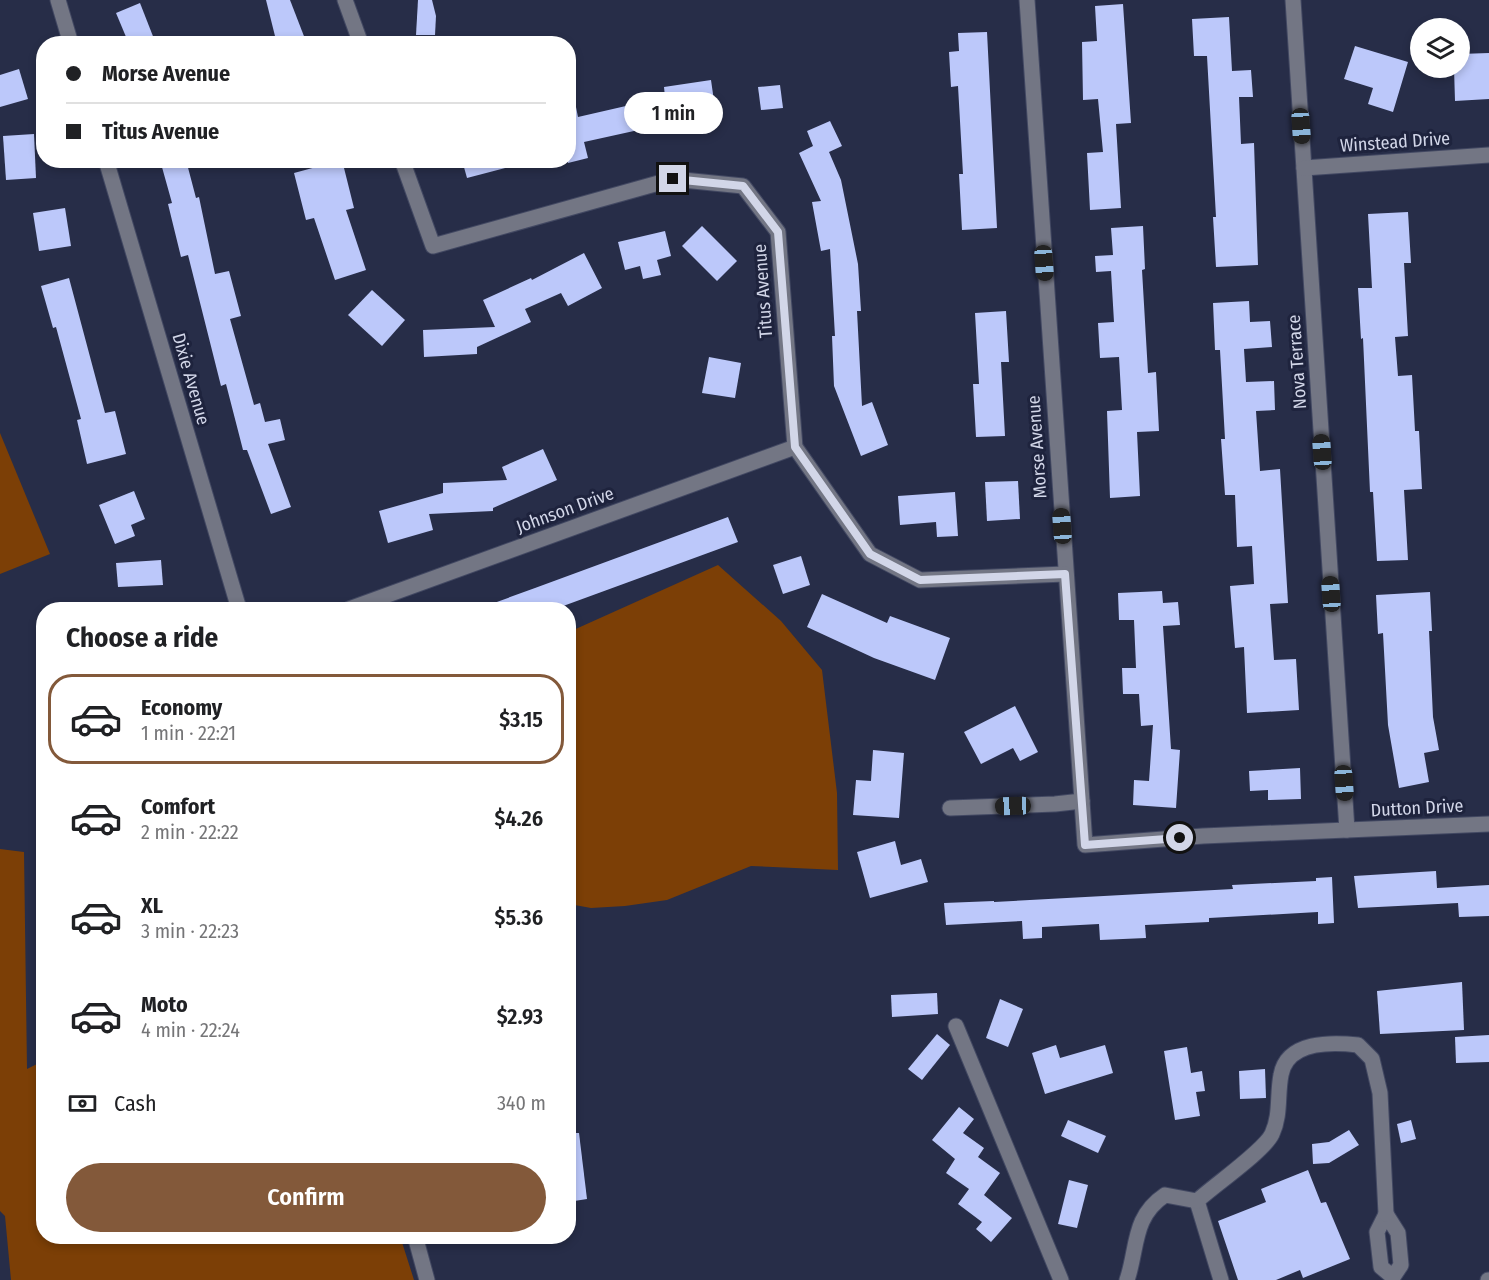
<!DOCTYPE html>
<meta charset="utf-8">
<style>
:root{--surface:#fff;--page:#f2f2f2;--text:#202124;--muted:#757577;--line:#e0e0e0;--accent:#83593a}
body{margin:0;font-family:"Fira Sans Condensed",sans-serif;background:var(--page);color:var(--text);height:100vh;display:flex;flex-direction:column;font-size:22px;white-space:nowrap}
*{box-sizing:border-box;margin:0}
p{font-size:20px;color:var(--muted)}
.icon{flex:none;width:33px;height:33px;fill:none;stroke:currentColor;stroke-width:2;stroke-linecap:round;stroke-linejoin:round}
.map{position:relative;flex:1;overflow:hidden}
.panel{position:absolute;left:36px;top:602px;width:540px;height:642px;display:flex;flex-direction:column;background:var(--surface);border-radius:24px;box-shadow:0 3px 9px #0003}
.panel>*{flex:none}
.guide{position:absolute;left:36px;top:36px;width:540px;height:132px;border-radius:24px;box-shadow:0 3px 9px #0003;display:grid;align-content:center;height:132px;padding:0 30px;background:var(--surface)}
.buttons{position:absolute;left:1410px;top:18px;display:grid;gap:12px}
.buttons a{display:grid;place-items:center;width:60px;height:60px;border-radius:50%;background:var(--surface);box-shadow:0 3px 9px #0003;font-size:30px}
.end{position:absolute;width:27px;height:27px;margin:-14px;border:8px solid #d2d6e8;background:#111;box-shadow:0 0 0 3px #111}
.from{border-radius:50%}
.bubble{position:absolute;height:42px;border-radius:21px;background:var(--surface);box-shadow:0 3px 9px #0003;font-size:20px;font-weight:600;line-height:42px;text-align:center}
.car{position:absolute;width:18px;height:36px;margin:-18px -9px;border-radius:8px;box-shadow:0 0 4px 2px #0007;background:linear-gradient(#222 24%,#8ab4d8 0 40%,#222 0 76%,#8ab4d8 0 86%,#222 0)}
.guide b{display:flex;align-items:center;gap:21px;height:57px;font-size:22px}
.guide b+b{border-top:2px solid var(--line)}
.guide i{width:15px;height:15px;background:var(--text)}
ul{padding:0;list-style:none}
li{display:flex;align-items:center;gap:18px;height:90px;margin:0 12px 9px;padding:0 18px;border:3px solid transparent;border-radius:24px}
li div{flex:1}
li b{display:block;font-size:22px}
li em{font-style:normal;font-weight:600}
li.active{border-color:var(--accent)}
li>.icon{width:54px;height:54px;stroke-width:1.5}
h2{padding:0 30px;font-size:27px;line-height:72px}
.pay{display:flex;align-items:center;gap:15px;height:66px;padding:0 30px;font-size:22px}
.pay p{margin-inline-start:auto}
.cta{display:flex;gap:12px;margin-top:auto;padding:12px 30px}
.cta a{flex:1;height:69px;border-radius:36px;background:var(--accent);color:#fff;font-size:24px;font-weight:600;line-height:69px;text-align:center}
.map>svg:first-child{display:block}
.green{fill:#7c3f06}
.building{fill:#bcc8fa}
.lines{fill:none;stroke-linecap:round;stroke-linejoin:round}
.minor-casing{stroke:#424862;stroke-width:17}
.minor{stroke:#737684;stroke-width:15}
.route{stroke:#d2d6e8;stroke-width:8}
.labels{text-anchor:middle;stroke-width:6;stroke-linejoin:round;paint-order:stroke}
.street-label{font-size:18px;fill:#d2d6e8;stroke:#1e233d}
</style>
<div class="map">
<svg width="1489" height="1280" viewBox="0 0 1489 1280">
<rect width="100%" height="100%" fill="#272d48"/>
<g class="green">
<polygon points="0,433 50,554 0,574"/>
<polygon points="718,565 781,621 822,670 837,793 838,870 751,866 667,900 625,906 591,908 569,904 569,632"/>
<polygon points="0,849 24,852 27,1069 43,1061 44,1236 400,1236 414,1280 11,1280 5,1216 0,1211"/>
</g>
<g class="building">
<polygon points="266,0 290,0 307,44 277,44"/>
<polygon points="418,0 432,0 436,16 435,35 416,35"/>
<polygon points="140,3 156,44 129,44 116,13"/>
<polygon points="1123,4 1131,123 1116,124 1121,208 1090,210 1087,153 1103,152 1098,99 1083,100 1082,42 1097,41 1095,6"/>
<polygon points="1229,17 1232,71 1251,70 1253,97 1239,97 1241,144 1254,143 1258,265 1216,267 1213,217 1216,217 1207,56 1194,56 1192,19"/>
<polygon points="987,32 997,228 962,230 959,174 963,174 958,86 951,87 949,52 959,51 958,33"/>
<polygon points="1355,46 1408,62 1393,112 1368,104 1373,88 1344,79"/>
<polygon points="1489,53 1489,99 1455,101 1454,68 1460,68 1460,54"/>
<polygon points="19,69 28,99 0,107 0,75"/>
<polygon points="711,80 715,108 641,119 643,129 584,142 588,158 568,163 568,103 575,102 578,117 665,97 664,87"/>
<polygon points="780,85 783,108 761,110 758,87"/>
<polygon points="830,121 842,146 829,152 841,180 858,264 861,311 857,311 862,406 872,402 888,445 861,456 834,386 832,336 835,336 830,249 821,251 812,202 821,201 799,153 813,146 807,131"/>
<polygon points="34,134 36,178 6,180 3,136"/>
<polygon points="160,160 186,160 196,198 199,197 215,274 229,271 241,316 230,319 254,405 260,403 265,422 280,419 285,440 268,444 291,507 271,514 247,450 243,450 226,384 221,386 188,255 181,257 168,204 172,203"/>
<polygon points="342,160 354,208 346,210 366,270 335,280 314,218 306,220 294,173"/>
<polygon points="462,160 512,160 513,166 467,178"/>
<polygon points="65,208 71,246 39,251 33,213"/>
<polygon points="1408,212 1411,263 1404,263 1408,336 1395,337 1398,376 1412,375 1415,431 1419,431 1422,489 1404,490 1408,560 1377,561 1373,492 1370,492 1363,338 1361,339 1358,288 1372,288 1368,214"/>
<polygon points="702,226 737,261 717,281 682,246"/>
<polygon points="1143,226 1145,269 1142,270 1148,373 1156,372 1159,431 1137,432 1140,496 1110,498 1107,411 1122,410 1119,357 1100,358 1098,323 1114,322 1111,271 1096,272 1095,256 1113,255 1111,228"/>
<polygon points="665,231 671,256 657,260 661,275 643,279 640,266 625,270 618,242"/>
<polygon points="584,253 602,288 568,306 561,293 525,309 531,322 477,347 477,354 424,357 423,330 495,327 483,300 531,278 532,280"/>
<polygon points="69,278 105,413 115,411 126,454 87,464 77,420 81,419 56,327 53,328 41,286"/>
<polygon points="372,290 405,320 382,346 348,315"/>
<polygon points="1249,301 1250,322 1270,321 1272,347 1244,349 1246,382 1274,381 1275,410 1256,411 1260,471 1280,469 1288,603 1270,604 1274,660 1296,659 1299,710 1247,713 1244,647 1235,648 1230,586 1254,584 1252,546 1237,547 1235,495 1225,495 1221,439 1225,439 1220,350 1215,350 1213,303"/>
<polygon points="1006,311 1009,362 1001,362 1005,436 976,437 973,384 979,384 975,313"/>
<polygon points="709,357 741,363 735,398 702,393"/>
<polygon points="543,449 557,480 493,508 493,511 429,514 433,530 388,543 379,511 443,493 443,483 507,480 502,467"/>
<polygon points="1018,481 1020,519 987,521 985,482"/>
<polygon points="134,491 145,519 131,525 135,536 115,544 99,505"/>
<polygon points="955,492 958,536 937,537 936,522 900,525 898,496"/>
<polygon points="728,517 738,542 555,609 484,609 483,607 535,588"/>
<polygon points="801,556 810,585 783,594 773,565"/>
<polygon points="161,560 163,585 118,587 116,563"/>
<polygon points="1162,591 1163,603 1178,602 1180,625 1163,626 1171,749 1180,750 1176,808 1133,805 1134,780 1149,781 1153,725 1141,726 1139,694 1123,694 1122,668 1136,668 1134,620 1119,620 1118,593"/>
<polygon points="1430,592 1432,631 1429,631 1433,717 1439,750 1424,753 1429,782 1399,788 1388,725 1383,633 1378,634 1376,595"/>
<polygon points="822,594 887,623 890,616 950,638 935,680 874,658 807,627"/>
<polygon points="1015,706 1038,752 1020,761 1013,748 981,764 964,732"/>
<polygon points="873,750 904,753 899,818 853,815 856,780 871,781"/>
<polygon points="1300,768 1301,799 1268,800 1268,790 1250,791 1249,771"/>
<polygon points="895,841 901,865 921,859 928,882 870,898 857,852"/>
<polygon points="1436,871 1437,888 1489,885 1489,916 1459,917 1458,903 1358,908 1354,876"/>
<polygon points="1332,877 1334,923 1318,924 1318,912 1209,918 1209,922 1145,925 1146,938 1100,940 1099,924 1042,927 1042,938 1023,939 1022,921 946,925 944,903 994,901 994,902 1233,889 1232,885 1316,881 1316,878"/>
<polygon points="1462,982 1464,1030 1380,1034 1377,991"/>
<polygon points="937,993 938,1014 892,1017 891,995"/>
<polygon points="1000,999 1023,1009 1008,1047 986,1038"/>
<polygon points="937,1034 950,1045 922,1080 908,1069"/>
<polygon points="1489,1035 1489,1062 1456,1063 1455,1037"/>
<polygon points="1056,1045 1060,1058 1105,1045 1113,1073 1045,1094 1032,1053"/>
<polygon points="1187,1047 1191,1073 1202,1071 1205,1091 1196,1092 1200,1116 1175,1120 1164,1051"/>
<polygon points="1265,1069 1266,1098 1240,1099 1239,1071"/>
<polygon points="959,1107 974,1119 963,1133 984,1148 978,1157 1000,1173 984,1195 1012,1218 991,1242 976,1229 982,1222 958,1204 969,1189 946,1173 955,1159 932,1140"/>
<polygon points="1068,1120 1106,1136 1098,1153 1061,1136"/>
<polygon points="1411,1120 1416,1139 1401,1143 1397,1124"/>
<polygon points="1349,1130 1359,1145 1329,1163 1313,1164 1312,1144 1329,1142"/>
<polygon points="568,1133 579,1133 587,1199 568,1202"/>
<polygon points="1308,1170 1321,1203 1326,1202 1350,1259 1303,1278 1300,1270 1276,1280 1238,1280 1218,1221 1266,1202 1261,1189"/>
<polygon points="1069,1180 1088,1185 1077,1228 1058,1224"/>
</g>
<g class="lines">
<defs>
<g id="minor">
<polyline points="58,0 71,44"/>
<polyline points="345,0 361,44"/>
<polyline points="1027,0 1085,845 1203,836 1489,824"/>
<polyline points="1293,0 1347,830"/>
<polyline points="106,160 239,609"/>
<polyline points="402,160 433,246 673,179 743,186 778,232 795,447 870,554 920,580 1065,574"/>
<polyline points="1304,168 1489,155"/>
<polyline points="349,609 795,447"/>
<polyline points="950,808 1055,804 1082,801"/>
<polyline points="956,1026 1061,1280"/>
<polyline points="1197,1201 1221,1280"/>
<polygon points="1386,1214 1398,1233 1401,1265 1393,1277 1381,1267 1377,1232"/>
<polyline points="415,1236 427,1280"/>
<path d="M1127 1280C1138 1248 1132 1217 1165 1195L1197 1201C1213 1186 1264 1151 1272 1134 1281 1115 1277 1095 1281 1075 1287 1041 1332 1042 1358 1045L1372 1059 1380 1093 1386 1214"/>
<polyline points="1488,1280 1489,1280"/>
</g>
</defs>
<use href="#minor" class="minor-casing"/>
<use href="#minor" class="minor"/>
</g>
<g class="lines">
<polyline class="route" points="673,179 743,186 778,232 795,447 870,554 920,580 1065,574 1085,845 1180,838"/>
</g>
<g class="labels">
<g class="street-label">
<text transform="translate(1395 142) rotate(-4)" y="6">Winstead Drive</text>
<text transform="translate(763 291) rotate(-94)" y="6">Titus Avenue</text>
<text transform="translate(1297 362) rotate(-94)" y="6">Nova Terrace</text>
<text transform="translate(191 379) rotate(74)" y="6">Dixie Avenue</text>
<text transform="translate(1037 447) rotate(-94)" y="6">Morse Avenue</text>
<text transform="translate(565 510) rotate(-20)" y="6">Johnson Drive</text>
<text transform="translate(1417 808) rotate(-3)" y="6">Dutton Drive</text>
</g>
</g>
</svg>
<div class="buttons">
<a><svg class="icon" aria-label="layers" viewBox="0 0 24 24"><path d="M12 4l9 5-9 5-9-5zM3 14l9 5 9-5"/></svg></a>
</div>
<i class="end from" style="left:1180px;top:838px"></i>
<i class="end" style="left:673px;top:179px"></i>
<div class="bubble" style="left:624px;top:92px;width:99px">1 min</div>
<i class="car" style="left:1301px;top:126px;rotate:176deg"></i>
<i class="car" style="left:1044px;top:263px;rotate:176deg"></i>
<i class="car" style="left:1322px;top:452px;rotate:356deg"></i>
<i class="car" style="left:1062px;top:526px;rotate:356deg"></i>
<i class="car" style="left:1331px;top:594px;rotate:356deg"></i>
<i class="car" style="left:1344px;top:783px;rotate:176deg"></i>
<i class="car" style="left:1013px;top:806px;rotate:268deg"></i>
<div class="guide">
<b><i class="from"></i>Morse Avenue</b>
<b><i></i>Titus Avenue</b>
</div>
<section class="panel">
<h2>Choose a ride</h2>
<ul>
<li class="active"><svg class="icon" aria-label="car" viewBox="0 0 24 24"><path d="M5 17H2v-5l4-1 3-4h7l3 4 3 1v5h-3M9 17h6M6 11h13"/><circle cx="7" cy="17" r="2"/><circle cx="17" cy="17" r="2"/></svg><div><b>Economy</b><p>1 min · 22:21</p></div><em>$3.15</em></li>
<li><svg class="icon" aria-label="car" viewBox="0 0 24 24"><path d="M5 17H2v-5l4-1 3-4h7l3 4 3 1v5h-3M9 17h6M6 11h13"/><circle cx="7" cy="17" r="2"/><circle cx="17" cy="17" r="2"/></svg><div><b>Comfort</b><p>2 min · 22:22</p></div><em>$4.26</em></li>
<li><svg class="icon" aria-label="car" viewBox="0 0 24 24"><path d="M5 17H2v-5l4-1 3-4h7l3 4 3 1v5h-3M9 17h6M6 11h13"/><circle cx="7" cy="17" r="2"/><circle cx="17" cy="17" r="2"/></svg><div><b>XL</b><p>3 min · 22:23</p></div><em>$5.36</em></li>
<li><svg class="icon" aria-label="car" viewBox="0 0 24 24"><path d="M5 17H2v-5l4-1 3-4h7l3 4 3 1v5h-3M9 17h6M6 11h13"/><circle cx="7" cy="17" r="2"/><circle cx="17" cy="17" r="2"/></svg><div><b>Moto</b><p>4 min · 22:24</p></div><em>$2.93</em></li>
</ul>
<div class="pay"><svg class="icon" aria-label="cash" viewBox="0 0 24 24"><path d="M3 7h18v10H3z"/><circle cx="12" cy="12" r="2"/></svg>Cash<p>340 m</p></div>
<div class="cta"><a>Confirm</a></div>
</section>
</div>
